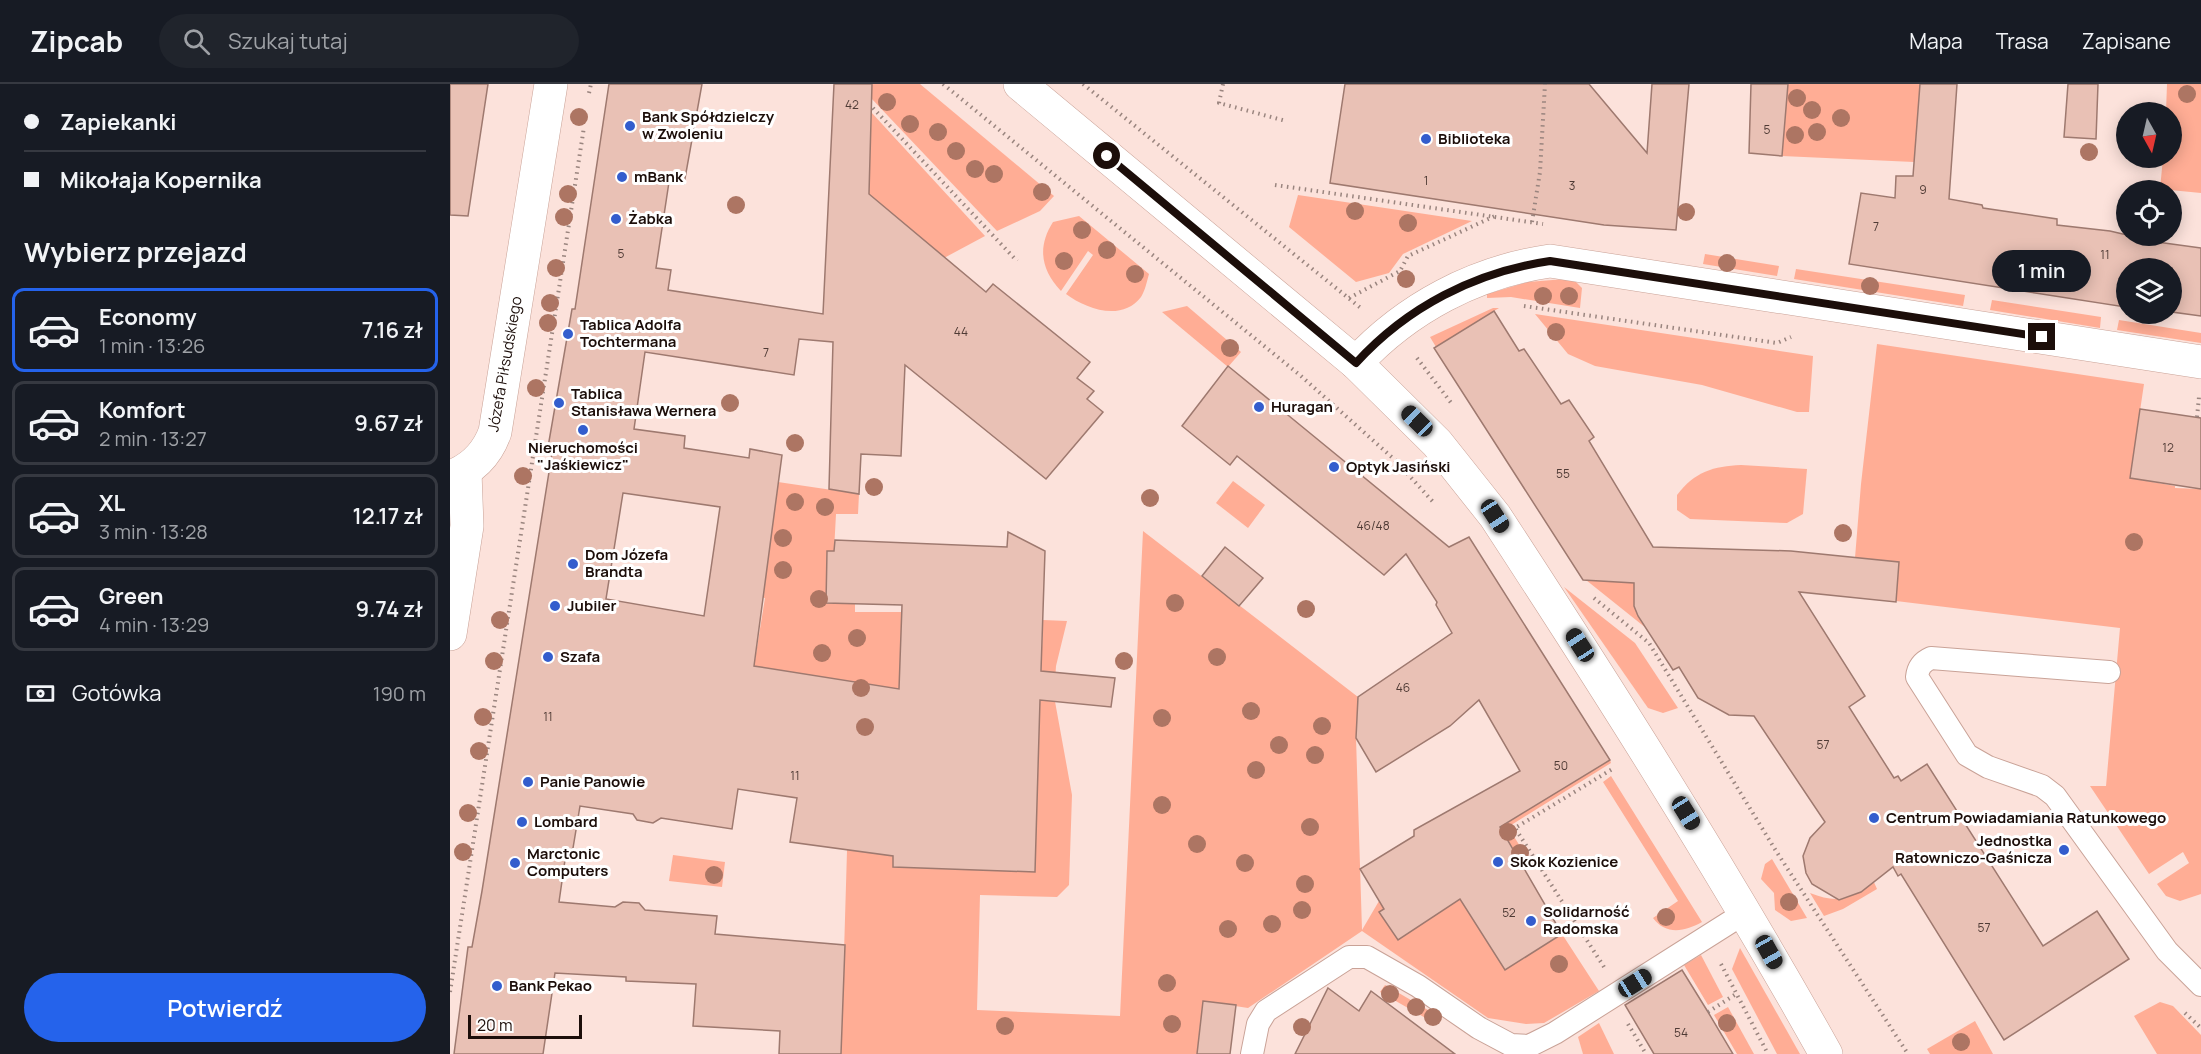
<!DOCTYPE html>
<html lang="pl">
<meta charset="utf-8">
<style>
:root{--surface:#171b24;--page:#20242c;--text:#f1f3f6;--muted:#9ea1a6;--line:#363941;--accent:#2563eb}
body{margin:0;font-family:Manrope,sans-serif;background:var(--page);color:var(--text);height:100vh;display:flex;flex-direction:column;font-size:22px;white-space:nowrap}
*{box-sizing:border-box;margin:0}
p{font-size:20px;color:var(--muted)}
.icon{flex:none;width:33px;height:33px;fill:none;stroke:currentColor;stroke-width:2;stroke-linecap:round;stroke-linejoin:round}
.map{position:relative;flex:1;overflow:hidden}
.sheet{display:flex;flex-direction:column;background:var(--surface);width:450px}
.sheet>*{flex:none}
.hud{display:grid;align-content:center;height:132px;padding:0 24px;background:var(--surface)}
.needle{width:39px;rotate:172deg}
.fabs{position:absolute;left:1666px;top:18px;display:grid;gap:12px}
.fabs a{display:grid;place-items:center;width:66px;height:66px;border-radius:50%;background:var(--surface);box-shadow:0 3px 15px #0003;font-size:30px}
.scale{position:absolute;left:18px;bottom:15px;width:114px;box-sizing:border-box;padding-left:6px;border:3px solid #1c0e0a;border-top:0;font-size:16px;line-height:21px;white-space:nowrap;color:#1c0e0a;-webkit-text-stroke:4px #fff;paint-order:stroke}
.end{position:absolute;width:27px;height:27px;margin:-14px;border:8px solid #1c0e0a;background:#fff;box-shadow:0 0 0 3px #fff}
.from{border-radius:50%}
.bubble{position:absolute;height:42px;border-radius:21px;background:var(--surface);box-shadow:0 3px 15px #0003;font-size:20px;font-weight:600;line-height:42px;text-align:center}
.car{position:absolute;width:18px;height:36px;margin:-18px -9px;border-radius:8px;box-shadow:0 0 4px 2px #0007;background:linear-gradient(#222 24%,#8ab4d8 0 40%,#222 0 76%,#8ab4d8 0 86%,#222 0)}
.hud b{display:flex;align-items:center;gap:21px;height:57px;font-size:22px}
.hud b+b{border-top:2px solid var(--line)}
.hud i{width:15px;height:15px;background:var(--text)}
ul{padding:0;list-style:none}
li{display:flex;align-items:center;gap:18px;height:84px;margin:0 12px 9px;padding:0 12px;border:3px solid var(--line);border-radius:12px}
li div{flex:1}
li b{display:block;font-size:22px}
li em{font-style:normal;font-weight:600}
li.selected{border-color:var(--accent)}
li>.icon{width:54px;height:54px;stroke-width:1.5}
h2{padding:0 24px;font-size:27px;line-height:72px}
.pay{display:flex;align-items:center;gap:15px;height:66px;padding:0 24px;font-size:22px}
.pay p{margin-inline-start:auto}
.button{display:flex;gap:12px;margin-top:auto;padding:12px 24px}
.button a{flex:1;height:69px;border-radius:36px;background:var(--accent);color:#fff;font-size:24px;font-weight:600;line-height:69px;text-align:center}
header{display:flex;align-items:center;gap:36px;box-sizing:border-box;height:84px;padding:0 30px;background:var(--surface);border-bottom:2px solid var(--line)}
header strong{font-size:28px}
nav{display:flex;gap:33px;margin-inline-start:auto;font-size:21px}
.search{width:420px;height:54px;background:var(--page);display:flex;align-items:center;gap:15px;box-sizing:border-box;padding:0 21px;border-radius:33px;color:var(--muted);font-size:22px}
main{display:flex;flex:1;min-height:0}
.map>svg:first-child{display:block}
.green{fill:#ffad95}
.building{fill:#e9c1b5;stroke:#9e796f;stroke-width:1.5;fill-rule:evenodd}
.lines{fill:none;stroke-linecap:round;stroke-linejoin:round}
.service-casing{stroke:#c9a297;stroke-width:24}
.minor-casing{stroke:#c9a297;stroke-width:34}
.tertiary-casing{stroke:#c9a297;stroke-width:34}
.path{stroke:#9a857f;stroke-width:4;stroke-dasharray:1.5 4.5;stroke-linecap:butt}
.service{stroke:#fff;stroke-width:22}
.minor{stroke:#fff;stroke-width:33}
.tertiary{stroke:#fff;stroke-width:33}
.tree{fill:#ad7563}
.route{stroke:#1c0e0a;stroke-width:8}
.poi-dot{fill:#335dcd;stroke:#fff;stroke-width:2}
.labels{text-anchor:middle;stroke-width:6;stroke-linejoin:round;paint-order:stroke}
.number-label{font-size:12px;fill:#4f3b35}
.poi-label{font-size:15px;font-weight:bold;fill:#1c0e0a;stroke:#fff;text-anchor:start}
.street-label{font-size:15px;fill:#1c0e0a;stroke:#fff}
</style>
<header>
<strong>Zipcab</strong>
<div class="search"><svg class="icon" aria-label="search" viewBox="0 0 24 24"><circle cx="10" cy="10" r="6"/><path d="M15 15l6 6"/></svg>Szukaj tutaj</div>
<nav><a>Mapa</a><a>Trasa</a><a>Zapisane</a></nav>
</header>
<main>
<section class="sheet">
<div class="hud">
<b><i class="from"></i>Zapiekanki</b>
<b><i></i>Mikołaja Kopernika</b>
</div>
<h2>Wybierz przejazd</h2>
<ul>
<li class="selected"><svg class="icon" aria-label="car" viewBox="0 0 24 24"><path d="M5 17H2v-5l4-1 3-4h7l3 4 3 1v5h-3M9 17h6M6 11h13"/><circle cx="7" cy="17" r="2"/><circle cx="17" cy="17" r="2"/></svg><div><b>Economy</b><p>1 min · 13:26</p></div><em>7.16 zł</em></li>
<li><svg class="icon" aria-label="car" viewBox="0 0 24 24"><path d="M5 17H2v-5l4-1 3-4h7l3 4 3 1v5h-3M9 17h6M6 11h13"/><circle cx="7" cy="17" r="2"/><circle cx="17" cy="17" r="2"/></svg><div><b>Komfort</b><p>2 min · 13:27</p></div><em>9.67 zł</em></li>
<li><svg class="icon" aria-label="car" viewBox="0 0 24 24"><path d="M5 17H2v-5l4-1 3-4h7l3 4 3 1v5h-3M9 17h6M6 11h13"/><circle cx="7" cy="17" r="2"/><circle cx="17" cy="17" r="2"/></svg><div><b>XL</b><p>3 min · 13:28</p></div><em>12.17 zł</em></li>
<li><svg class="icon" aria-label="car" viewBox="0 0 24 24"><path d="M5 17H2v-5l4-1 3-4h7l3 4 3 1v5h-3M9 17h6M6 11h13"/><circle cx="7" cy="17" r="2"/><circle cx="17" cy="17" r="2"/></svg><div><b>Green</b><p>4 min · 13:29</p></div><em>9.74 zł</em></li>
</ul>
<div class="pay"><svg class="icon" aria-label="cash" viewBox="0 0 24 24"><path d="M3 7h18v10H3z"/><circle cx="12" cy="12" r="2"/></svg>Gotówka<p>190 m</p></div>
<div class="button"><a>Potwierdź</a></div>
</section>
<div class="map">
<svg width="1751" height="970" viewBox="0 0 1751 970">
<rect width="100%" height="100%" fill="#fce2db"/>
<g class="green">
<polygon points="422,0 470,0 604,112 590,127 547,147 421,14"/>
<polygon points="1338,0 1470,0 1464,78 1332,72"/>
<polygon points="1717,0 1751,0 1751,109 1710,105 1713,74 1722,74 1722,28 1716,28"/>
<polygon points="421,28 535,152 494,174 419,110"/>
<polygon points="848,111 1022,137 953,170 939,189 906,198 839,143"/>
<path d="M629 132 699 190C697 197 695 207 691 213 672 238 636 225 616 210L643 171 638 167 611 207C591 186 587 163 603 138Z"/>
<polygon points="1255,170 1329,182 1327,192 1253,180"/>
<polygon points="1346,185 1515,211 1513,222 1344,195"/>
<polygon points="1115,195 1125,197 1132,204 1130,224 1061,213 1037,214 1037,210 1078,198"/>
<polygon points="1542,216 1651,233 1650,244 1540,226"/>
<polygon points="737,222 791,268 778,283 712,228"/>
<polygon points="1043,224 1049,224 986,263 980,253"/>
<polygon points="1085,230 1363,272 1359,328 1347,328 1252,301 1145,282 1118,270"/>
<polygon points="1669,236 1751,249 1751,259 1667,246"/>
<polygon points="1427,260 1694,300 1680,394 1725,402 1725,404 1751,405 1751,810 1730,817 1716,812 1707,800 1739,779 1733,768 1699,790 1640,702 1656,702 1670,544 1446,517 1449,479 1405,474 1411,400"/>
<path d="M1291 381 1357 385 1353 430 1337 439 1240 435 1227 426V411C1244 388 1264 382 1291 381Z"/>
<polygon points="783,397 815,421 798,444 766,419"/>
<polygon points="328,398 409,410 408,430 386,430 384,467 377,467 376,519 405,520 405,528 452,528 443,783 584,787 593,536 617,537 606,582 604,612 622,711 619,801 607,813 530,811 527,926 670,932 693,447 908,613 906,654 912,846 929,817 989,781 1055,886 1112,850 1149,907 1094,939 1076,940 1038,934 912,847 798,924 753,917 747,970 391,970 402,598 304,582 315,514 293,510 318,470"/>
<polygon points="1136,496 1184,499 1184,522 1191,530 1196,544"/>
<polygon points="1114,503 1185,559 1228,624 1213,629 1198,624"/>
<polygon points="1160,676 1161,679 1058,743 1078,775 1068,780 1046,745"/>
<path d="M1161 692 1252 838C1236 847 1216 852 1203 834L1228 817 1153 698Z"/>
<polygon points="223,771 275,778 272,803 219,797"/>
<polygon points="1322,775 1357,834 1341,837 1325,826 1324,809 1311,795 1315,780"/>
<path d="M1423 796 1427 805 1393 825 1374 832 1360 809C1387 820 1403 816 1423 796Z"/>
<polygon points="1290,864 1350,970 1327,970 1282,885"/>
<polygon points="1251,871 1273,913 1258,921 1234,881"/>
<polygon points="935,901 990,933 986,940 930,908"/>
<polygon points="1710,918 1723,922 1751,951 1751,970 1707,970 1684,932"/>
<polygon points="1278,923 1304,970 1287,970 1264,931"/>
<polygon points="1525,937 1543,970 1480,970 1477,965"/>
<polygon points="1149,939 1164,970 1133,970 1128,953"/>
</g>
<g class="building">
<polygon points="0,0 38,0 18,132 0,131"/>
<path d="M159 0H252L234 100 219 98 206 184 221 186 218 206 373 230 384 0H422L419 110 536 208 543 200 640 278 627 294 644 307 637 315 653 328 596 395 455 281 451 372 411 370 409 410 379 405 383 258 349 255 344 291 195 268 184 345 235 352 234 364 299 374 300 365 332 371 304 582 449 605 452 521 376 519 377 467H384L385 456 557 463 558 448 595 467 591 587 665 594 661 623 590 616 585 788 443 783V772L340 758 347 714 288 705 282 745 211 734 203 739 187 736 183 730 130 722 123 764 116 769 109 818 165 823 173 818 189 819 195 826 267 832 265 850 395 861 391 970H329L330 947 243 942 246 900 176 897V893L105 889 93 970H4L18 863H22L32 807 103 363H98L122 225H125ZM173 409 270 423 254 532 156 515Z"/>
<polygon points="895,0 1139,0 1197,69 1202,0 1239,0 1226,146 1154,141 880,99"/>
<polygon points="1301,0 1338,0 1332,72 1299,69"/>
<polygon points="1470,0 1507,0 1499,115 1532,121 1533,124 1607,135 1607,141 1660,147 1707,158 1751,164 1751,232 1722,228 1722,184 1677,184 1675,223 1399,180 1411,109 1445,114 1446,92 1463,92"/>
<polygon points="1618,0 1648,0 1646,55 1614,53"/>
<polygon points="1044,227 1069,267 1074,265 1111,320 1119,316 1144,353 1139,357 1203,463 1341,467 1449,478 1446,518 1349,508 1415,612 1399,623 1444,694 1448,692 1451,697 1477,680 1593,862 1647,827 1679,875 1554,956 1451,790 1448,792 1443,783 1411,808 1389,816 1362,800 1356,789 1353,772 1360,754 1375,738 1304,632 1279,631 1248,614 1229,583 1223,586 1188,532 1184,522 1184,499 1133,496 984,264"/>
<polygon points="778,282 999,463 1019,453 1160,676 1050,743 1112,850 1055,886 1010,815 948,856 929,828 934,825 910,785 964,752 964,746 1070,687 1029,616 1000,642 926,688 906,654 908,613 1002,549 986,521 987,518 956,470 934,491 787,372 780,381 732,342"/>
<polygon points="1690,325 1751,334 1751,405 1680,394"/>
<polygon points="775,463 813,494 789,522 752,492"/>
<polygon points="1232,886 1258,928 1283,970 1204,970 1175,921"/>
<polygon points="878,904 909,927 921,907 1005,970 845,970"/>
<polygon points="753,917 786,921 780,970 747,970"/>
</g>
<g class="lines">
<defs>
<g id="service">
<path d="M1659 588 1481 574C1472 578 1468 583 1467 593L1517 671 1538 683 1592 702 1605 712 1717 867 1751 901"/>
<polyline points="802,970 808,940 816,927 899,873 917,873 968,902 1029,944 1061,961 1079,962 1105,949 1296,828"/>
</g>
<g id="minor">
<path d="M906 279C957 224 1025 188 1100 177L1751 278"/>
<path d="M0 393C23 385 37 370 45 348L101 0"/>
<polyline points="0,550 17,442 15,388"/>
</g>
<path id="tertiary" d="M570 0 906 279 987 359 1045 432C1160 608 1273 786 1376 970"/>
</defs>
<use href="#service" class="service-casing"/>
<use href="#minor" class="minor-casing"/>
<use href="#tertiary" class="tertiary-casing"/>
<g class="path">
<polyline points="493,0 851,292 945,376 985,420"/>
<polyline points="633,0 912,225"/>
<polyline points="773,0 769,19 836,37"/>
<polyline points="139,9 141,0"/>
<polyline points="423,24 567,177"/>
<polyline points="825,101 1093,140"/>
<polyline points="1082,138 1090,88 1095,0"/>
<polyline points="899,214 950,187 958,172 1045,132"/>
<polyline points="1074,222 1327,259 1341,253"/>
<polyline points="967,274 1002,320"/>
<polyline points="1747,333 1749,313"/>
<polyline points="1144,514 1199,559 1326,767 1458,970"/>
<polyline points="1271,880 1318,970"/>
<polyline points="1154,883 1065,744 1164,684"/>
<polyline points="0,908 134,43"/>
<polyline points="1258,928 1286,910"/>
<polyline points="1735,929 1751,944"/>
<polyline points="1178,940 1196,970"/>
</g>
<use href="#service" class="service"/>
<use href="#minor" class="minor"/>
<use href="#tertiary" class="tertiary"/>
</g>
<g class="tree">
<circle cx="1737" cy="10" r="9"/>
<circle cx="1347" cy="14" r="9"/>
<circle cx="437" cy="18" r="9"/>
<circle cx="1362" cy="26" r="9"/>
<circle cx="129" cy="33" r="9"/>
<circle cx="1391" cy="34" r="9"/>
<circle cx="460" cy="40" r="9"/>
<circle cx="488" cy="48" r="9"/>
<circle cx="1367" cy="48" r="9"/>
<circle cx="1345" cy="51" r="9"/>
<circle cx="506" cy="67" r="9"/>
<circle cx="1639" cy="68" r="9"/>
<circle cx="525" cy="85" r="9"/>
<circle cx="544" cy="90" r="9"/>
<circle cx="592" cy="108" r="9"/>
<circle cx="118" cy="110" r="9"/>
<circle cx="286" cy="121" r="9"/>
<circle cx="905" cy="127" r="9"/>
<circle cx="1236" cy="128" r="9"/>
<circle cx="114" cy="133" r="9"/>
<circle cx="958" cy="139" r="9"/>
<circle cx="632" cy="146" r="9"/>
<circle cx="657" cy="166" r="9"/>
<circle cx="614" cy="177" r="9"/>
<circle cx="1277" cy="179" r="9"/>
<circle cx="106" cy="184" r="9"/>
<circle cx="685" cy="190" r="9"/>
<circle cx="956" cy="195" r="9"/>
<circle cx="1420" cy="202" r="9"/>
<circle cx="1093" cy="212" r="9"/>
<circle cx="1119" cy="212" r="9"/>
<circle cx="100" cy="219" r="9"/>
<circle cx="98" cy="239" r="9"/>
<circle cx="1106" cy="248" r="9"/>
<circle cx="780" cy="264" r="9"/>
<circle cx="86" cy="304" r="9"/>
<circle cx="280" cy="319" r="9"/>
<circle cx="345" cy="359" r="9"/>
<circle cx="73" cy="392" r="9"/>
<circle cx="424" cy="403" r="9"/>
<circle cx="700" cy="414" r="9"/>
<circle cx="345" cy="418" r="9"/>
<circle cx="375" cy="423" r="9"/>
<circle cx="1393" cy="449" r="9"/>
<circle cx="333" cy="454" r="9"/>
<circle cx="1684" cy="458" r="9"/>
<circle cx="333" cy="486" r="9"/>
<circle cx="369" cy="515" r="9"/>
<circle cx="725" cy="519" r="9"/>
<circle cx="856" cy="525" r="9"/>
<circle cx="50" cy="536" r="9"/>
<circle cx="407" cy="554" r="9"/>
<circle cx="372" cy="569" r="9"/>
<circle cx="767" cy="573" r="9"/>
<circle cx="44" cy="577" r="9"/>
<circle cx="674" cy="577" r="9"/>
<circle cx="411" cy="604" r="9"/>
<circle cx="801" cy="627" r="9"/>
<circle cx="33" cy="633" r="9"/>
<circle cx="712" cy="634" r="9"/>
<circle cx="872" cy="642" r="9"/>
<circle cx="415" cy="643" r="9"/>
<circle cx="829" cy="661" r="9"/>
<circle cx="29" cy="667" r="9"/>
<circle cx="865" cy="671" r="9"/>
<circle cx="806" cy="686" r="9"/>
<circle cx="712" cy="721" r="9"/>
<circle cx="18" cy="729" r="9"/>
<circle cx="860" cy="743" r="9"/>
<circle cx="1058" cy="748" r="9"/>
<circle cx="747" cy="760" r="9"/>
<circle cx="13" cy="768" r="9"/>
<circle cx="1070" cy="769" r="9"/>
<circle cx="795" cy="779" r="9"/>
<circle cx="264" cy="791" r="9"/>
<circle cx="855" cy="800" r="9"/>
<circle cx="1339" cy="818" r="9"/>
<circle cx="852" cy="826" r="9"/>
<circle cx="1216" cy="833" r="9"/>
<circle cx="822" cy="840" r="9"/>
<circle cx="778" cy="845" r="9"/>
<circle cx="1109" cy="880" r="9"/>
<circle cx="717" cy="899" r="9"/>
<circle cx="940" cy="910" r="9"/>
<circle cx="966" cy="923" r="9"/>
<circle cx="983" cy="933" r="9"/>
<circle cx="1277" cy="939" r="9"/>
<circle cx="722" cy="940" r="9"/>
<circle cx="555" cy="942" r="9"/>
<circle cx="852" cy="943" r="9"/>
<circle cx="1511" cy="958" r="9"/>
</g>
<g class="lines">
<path class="route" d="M657 72 906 279C957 223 1025 188 1100 177L1592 253"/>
</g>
<g class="poi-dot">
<circle cx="180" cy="42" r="6"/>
<circle cx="976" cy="55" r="6"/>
<circle cx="172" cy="93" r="6"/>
<circle cx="166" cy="135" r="6"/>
<circle cx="118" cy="250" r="6"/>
<circle cx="109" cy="319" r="6"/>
<circle cx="809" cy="323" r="6"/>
<circle cx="133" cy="346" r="6"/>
<circle cx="884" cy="383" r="6"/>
<circle cx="123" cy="480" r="6"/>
<circle cx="105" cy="522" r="6"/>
<circle cx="98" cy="573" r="6"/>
<circle cx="78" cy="698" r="6"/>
<circle cx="1424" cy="734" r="6"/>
<circle cx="72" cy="738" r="6"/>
<circle cx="1614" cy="766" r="6"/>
<circle cx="1048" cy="778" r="6"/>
<circle cx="65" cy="779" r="6"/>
<circle cx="1081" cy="837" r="6"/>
<circle cx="47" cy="902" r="6"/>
</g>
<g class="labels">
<g class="number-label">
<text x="402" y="25">42</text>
<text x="1317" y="50">5</text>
<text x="976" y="101">1</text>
<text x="1122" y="106">3</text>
<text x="1473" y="110">9</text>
<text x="1426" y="147">7</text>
<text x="171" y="174">5</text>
<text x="1655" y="175">11</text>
<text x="511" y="252">44</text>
<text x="316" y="273">7</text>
<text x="1718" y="368">12</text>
<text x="1113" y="394">55</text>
<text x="923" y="446">46/48</text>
<text x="953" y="608">46</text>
<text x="98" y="637">11</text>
<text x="1373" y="665">57</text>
<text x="1111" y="686">50</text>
<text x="345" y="696">11</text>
<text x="1059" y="833">52</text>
<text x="1534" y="848">57</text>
<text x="1231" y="953">54</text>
</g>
<g class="poi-label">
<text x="192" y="38">Bank Spółdzielczy<tspan x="192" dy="17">w Zwoleniu</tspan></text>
<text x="988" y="60">Biblioteka</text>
<text x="184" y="98">mBank</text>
<text x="178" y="140">Żabka</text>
<text x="130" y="246">Tablica Adolfa<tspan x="130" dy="17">Tochtermana</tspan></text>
<text x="121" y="315">Tablica<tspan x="121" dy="17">Stanisława Wernera</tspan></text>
<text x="821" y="328">Huragan</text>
<text x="133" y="369" text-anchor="middle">Nieruchomości<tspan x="133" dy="17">"Jaśkiewicz"</tspan></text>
<text x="896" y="388">Optyk Jasiński</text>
<text x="135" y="476">Dom Józefa<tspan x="135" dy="17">Brandta</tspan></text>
<text x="117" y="527">Jubiler</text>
<text x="110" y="578">Szafa</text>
<text x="90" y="703">Panie Panowie</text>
<text x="1436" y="739">Centrum Powiadamiania Ratunkowego</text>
<text x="84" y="743">Lombard</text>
<text x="1602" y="762" text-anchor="end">Jednostka<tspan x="1602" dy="17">Ratowniczo-Gaśnicza</tspan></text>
<text x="77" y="775">Marctonic<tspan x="77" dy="17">Computers</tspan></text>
<text x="1060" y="783">Skok Kozienice</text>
<text x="1093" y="833">Solidarność<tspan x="1093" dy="17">Radomska</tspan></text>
<text x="59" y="907">Bank Pekao</text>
</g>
<g class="street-label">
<text transform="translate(55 280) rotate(-80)" y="5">Józefa Piłsudskiego</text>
</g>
</g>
</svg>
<div class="fabs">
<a><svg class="needle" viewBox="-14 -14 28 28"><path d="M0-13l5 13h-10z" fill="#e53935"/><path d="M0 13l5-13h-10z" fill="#9ea1a6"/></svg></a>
<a><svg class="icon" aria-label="locate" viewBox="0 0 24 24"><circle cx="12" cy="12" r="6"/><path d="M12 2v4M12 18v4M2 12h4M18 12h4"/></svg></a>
<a><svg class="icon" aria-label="layers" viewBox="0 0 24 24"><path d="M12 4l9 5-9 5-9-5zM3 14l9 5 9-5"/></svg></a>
</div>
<div class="scale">20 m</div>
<i class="end from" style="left:657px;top:72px"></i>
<i class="end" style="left:1592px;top:253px"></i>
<div class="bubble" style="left:1542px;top:166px;width:99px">1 min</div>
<i class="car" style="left:967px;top:337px;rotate:314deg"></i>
<i class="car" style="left:1045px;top:432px;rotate:147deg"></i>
<i class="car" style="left:1130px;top:561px;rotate:327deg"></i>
<i class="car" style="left:1236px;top:729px;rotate:148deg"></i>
<i class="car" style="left:1319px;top:868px;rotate:151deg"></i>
<i class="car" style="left:1185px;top:899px;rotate:58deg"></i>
</div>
</main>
